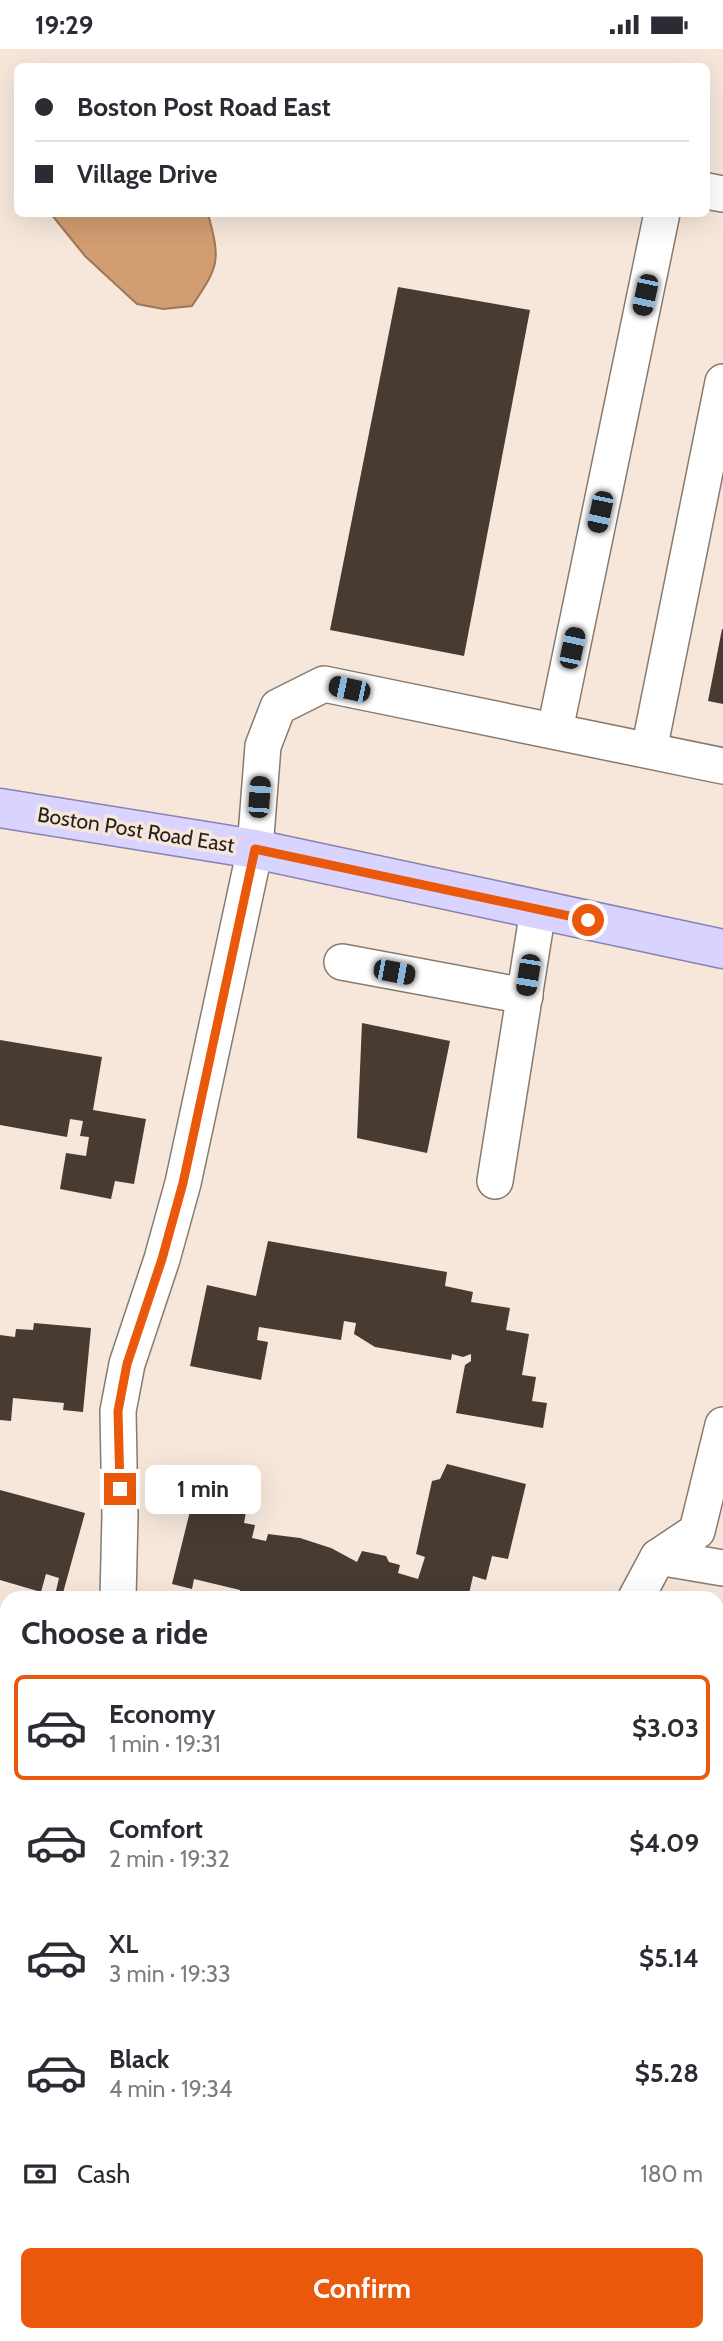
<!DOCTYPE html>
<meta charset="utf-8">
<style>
:root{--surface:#fff;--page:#f7f7f7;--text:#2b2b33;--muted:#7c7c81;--line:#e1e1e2;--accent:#ea580c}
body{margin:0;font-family:Cabin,sans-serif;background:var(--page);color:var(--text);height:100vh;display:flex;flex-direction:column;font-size:26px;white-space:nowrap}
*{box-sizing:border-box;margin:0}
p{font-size:23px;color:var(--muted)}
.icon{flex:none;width:38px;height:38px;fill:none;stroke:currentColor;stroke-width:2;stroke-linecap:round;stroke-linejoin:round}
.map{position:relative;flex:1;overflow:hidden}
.details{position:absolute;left:0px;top:1542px;width:724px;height:751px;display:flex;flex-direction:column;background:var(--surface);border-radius:21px 21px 0 0;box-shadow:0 7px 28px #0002}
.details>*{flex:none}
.top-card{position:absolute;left:14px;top:14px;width:696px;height:154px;border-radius:10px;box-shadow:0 7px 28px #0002;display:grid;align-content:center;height:154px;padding:0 21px;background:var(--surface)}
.end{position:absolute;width:32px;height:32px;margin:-16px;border:9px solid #ea580c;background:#fff;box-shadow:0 0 0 4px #fff}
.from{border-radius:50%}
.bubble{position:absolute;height:49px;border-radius:10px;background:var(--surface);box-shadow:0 7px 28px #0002;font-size:23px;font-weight:700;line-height:49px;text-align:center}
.car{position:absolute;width:21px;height:42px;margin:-21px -10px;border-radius:9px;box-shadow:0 0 5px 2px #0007;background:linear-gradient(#222 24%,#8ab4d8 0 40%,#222 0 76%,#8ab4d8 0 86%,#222 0)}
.top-card b{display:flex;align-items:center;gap:24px;height:66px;font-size:26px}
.top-card b+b{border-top:2px solid var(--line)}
.top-card i{width:18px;height:18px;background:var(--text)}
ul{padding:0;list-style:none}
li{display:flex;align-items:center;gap:21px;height:105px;margin:0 14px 10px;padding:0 7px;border:4px solid transparent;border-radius:10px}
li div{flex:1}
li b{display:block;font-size:26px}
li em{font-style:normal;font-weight:700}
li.active{border-color:var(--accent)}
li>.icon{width:63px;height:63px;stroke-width:1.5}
h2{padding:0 21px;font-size:32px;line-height:84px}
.pay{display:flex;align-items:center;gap:18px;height:77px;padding:0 21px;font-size:26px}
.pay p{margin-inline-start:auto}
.button{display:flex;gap:14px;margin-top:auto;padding:14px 21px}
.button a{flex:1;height:80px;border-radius:10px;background:var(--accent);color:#fff;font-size:28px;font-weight:700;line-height:80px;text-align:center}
.status{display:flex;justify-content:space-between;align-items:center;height:49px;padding:0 35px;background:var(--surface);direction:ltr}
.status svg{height:19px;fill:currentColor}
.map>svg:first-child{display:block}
.water{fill:#d29d70;stroke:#9e7756;stroke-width:2}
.building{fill:#473b32}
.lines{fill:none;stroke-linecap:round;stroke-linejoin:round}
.minor-casing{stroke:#877a6f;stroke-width:38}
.major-casing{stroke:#8981af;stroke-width:41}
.minor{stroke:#fff;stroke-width:35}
.major{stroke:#d9d3ff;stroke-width:38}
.route{stroke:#ea580c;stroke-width:9}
.labels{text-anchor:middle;stroke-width:7;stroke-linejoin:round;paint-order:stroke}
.street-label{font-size:21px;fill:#241f1a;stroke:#f7e7db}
</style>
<div class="status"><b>19:29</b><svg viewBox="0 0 49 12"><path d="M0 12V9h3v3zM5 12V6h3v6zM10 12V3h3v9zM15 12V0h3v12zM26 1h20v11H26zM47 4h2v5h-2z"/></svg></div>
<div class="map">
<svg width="723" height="2292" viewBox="0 0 723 2292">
<rect width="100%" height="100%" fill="#f7e7db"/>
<path class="water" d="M51 165H208C221 212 219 217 192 257L163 260 137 255 85 207Z"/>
<g class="building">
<polygon points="398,238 530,261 464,607 330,581"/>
<polygon points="722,580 723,580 723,655 708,652"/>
<polygon points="362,974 450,992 427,1104 357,1089"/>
<polygon points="0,991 102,1008 93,1061 146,1070 134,1135 115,1132 111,1150 60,1140 66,1104 86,1107 89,1088 80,1087 83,1072 70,1070 67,1088 0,1076"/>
<polygon points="268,1192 447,1223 445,1237 473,1243 471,1253 510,1259 506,1281 529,1285 522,1326 536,1328 532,1352 547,1354 543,1379 456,1364 465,1316 471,1312 471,1305 463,1308 452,1305 451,1311 375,1298 354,1285 356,1274 344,1272 341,1291 259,1278 257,1291 268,1293 261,1331 190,1317 207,1236 256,1247"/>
<polygon points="34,1274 91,1279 83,1363 63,1361 64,1354 13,1349 11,1372 0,1371 0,1286 15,1288 16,1280 33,1281"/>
<polygon points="447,1415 526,1435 508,1510 492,1507 486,1531 473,1527 468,1549 238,1549 240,1541 194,1530 192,1540 172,1535 193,1450 246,1463 244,1474 255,1476 252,1489 266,1492 268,1485 300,1489 331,1499 357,1513 362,1502 386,1507 389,1513 400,1516 398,1524 418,1530 425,1508 416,1505 432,1432 440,1430"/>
<polygon points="0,1441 85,1464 63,1544 56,1542 59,1529 46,1525 41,1543 0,1531"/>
<polygon points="718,1566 723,1567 723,1776 718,1775"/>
<polygon points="0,1696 7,1698 7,1785 0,1785"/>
<rect x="718" y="1983" width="5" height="87"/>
<polygon points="124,2286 188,2286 173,2292 119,2292 126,2289"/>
<polygon points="370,2286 463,2286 466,2292 369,2292 367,2287"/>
<polygon points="526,2286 623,2286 630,2292 532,2292"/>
</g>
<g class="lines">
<defs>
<g id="minor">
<polyline points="707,142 723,145"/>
<polyline points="555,681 662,164"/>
<polyline points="649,701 723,333"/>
<polyline points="342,913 525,947"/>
<polyline points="495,1132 538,861"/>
<polyline points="658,1508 723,1519"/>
<polyline points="118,1549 120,1466 118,1362 127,1315 162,1210 183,1134 255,800 263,697 278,658 324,635 723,717"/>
<polyline points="636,1549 658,1508 697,1482 723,1376"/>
<polyline points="0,1854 7,1851"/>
<polyline points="0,1879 7,1884"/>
<polyline points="718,2129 723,2131"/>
<polyline points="718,2202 723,2199"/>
</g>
<polyline id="major" points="0,759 255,800 723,900"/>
</defs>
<use href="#minor" class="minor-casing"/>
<use href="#major" class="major-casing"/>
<use href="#minor" class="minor"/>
<use href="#major" class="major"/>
</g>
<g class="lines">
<polyline class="route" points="120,1440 118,1362 127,1315 162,1210 183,1134 255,800 588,871"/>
</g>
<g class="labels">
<g class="street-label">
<text transform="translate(136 781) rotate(9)" y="7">Boston Post Road East</text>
</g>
</g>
</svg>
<i class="end from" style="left:588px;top:871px"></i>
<i class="end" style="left:120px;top:1440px"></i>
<div class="bubble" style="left:145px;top:1416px;width:116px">1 min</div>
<i class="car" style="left:645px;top:246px;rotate:192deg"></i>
<i class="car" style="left:600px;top:463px;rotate:192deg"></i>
<i class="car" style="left:572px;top:599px;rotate:12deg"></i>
<i class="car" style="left:349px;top:640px;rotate:282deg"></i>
<i class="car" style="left:259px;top:748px;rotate:4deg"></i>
<i class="car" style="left:394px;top:923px;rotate:101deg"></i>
<i class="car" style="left:528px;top:926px;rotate:189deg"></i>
<div class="top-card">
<b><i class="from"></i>Boston Post Road East</b>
<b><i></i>Village Drive</b>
</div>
<section class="details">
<h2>Choose a ride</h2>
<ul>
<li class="active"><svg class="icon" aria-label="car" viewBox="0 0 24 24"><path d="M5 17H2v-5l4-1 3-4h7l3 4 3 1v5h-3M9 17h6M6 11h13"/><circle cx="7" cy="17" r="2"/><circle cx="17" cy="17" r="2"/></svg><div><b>Economy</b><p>1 min · 19:31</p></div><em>$3.03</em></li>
<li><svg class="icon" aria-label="car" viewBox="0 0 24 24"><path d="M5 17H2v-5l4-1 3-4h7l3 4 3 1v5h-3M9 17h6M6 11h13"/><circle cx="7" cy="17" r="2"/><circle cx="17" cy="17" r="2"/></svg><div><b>Comfort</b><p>2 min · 19:32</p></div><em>$4.09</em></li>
<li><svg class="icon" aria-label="car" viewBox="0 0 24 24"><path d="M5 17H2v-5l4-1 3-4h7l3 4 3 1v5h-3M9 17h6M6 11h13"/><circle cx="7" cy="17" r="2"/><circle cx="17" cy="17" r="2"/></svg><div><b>XL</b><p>3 min · 19:33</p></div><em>$5.14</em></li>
<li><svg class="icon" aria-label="car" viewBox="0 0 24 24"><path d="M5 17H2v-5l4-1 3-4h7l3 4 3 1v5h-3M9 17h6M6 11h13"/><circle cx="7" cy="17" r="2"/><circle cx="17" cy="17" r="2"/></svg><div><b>Black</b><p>4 min · 19:34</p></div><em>$5.28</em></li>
</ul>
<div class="pay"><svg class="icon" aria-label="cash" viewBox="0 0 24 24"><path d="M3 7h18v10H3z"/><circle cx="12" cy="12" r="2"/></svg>Cash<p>180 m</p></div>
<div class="button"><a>Confirm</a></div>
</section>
</div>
